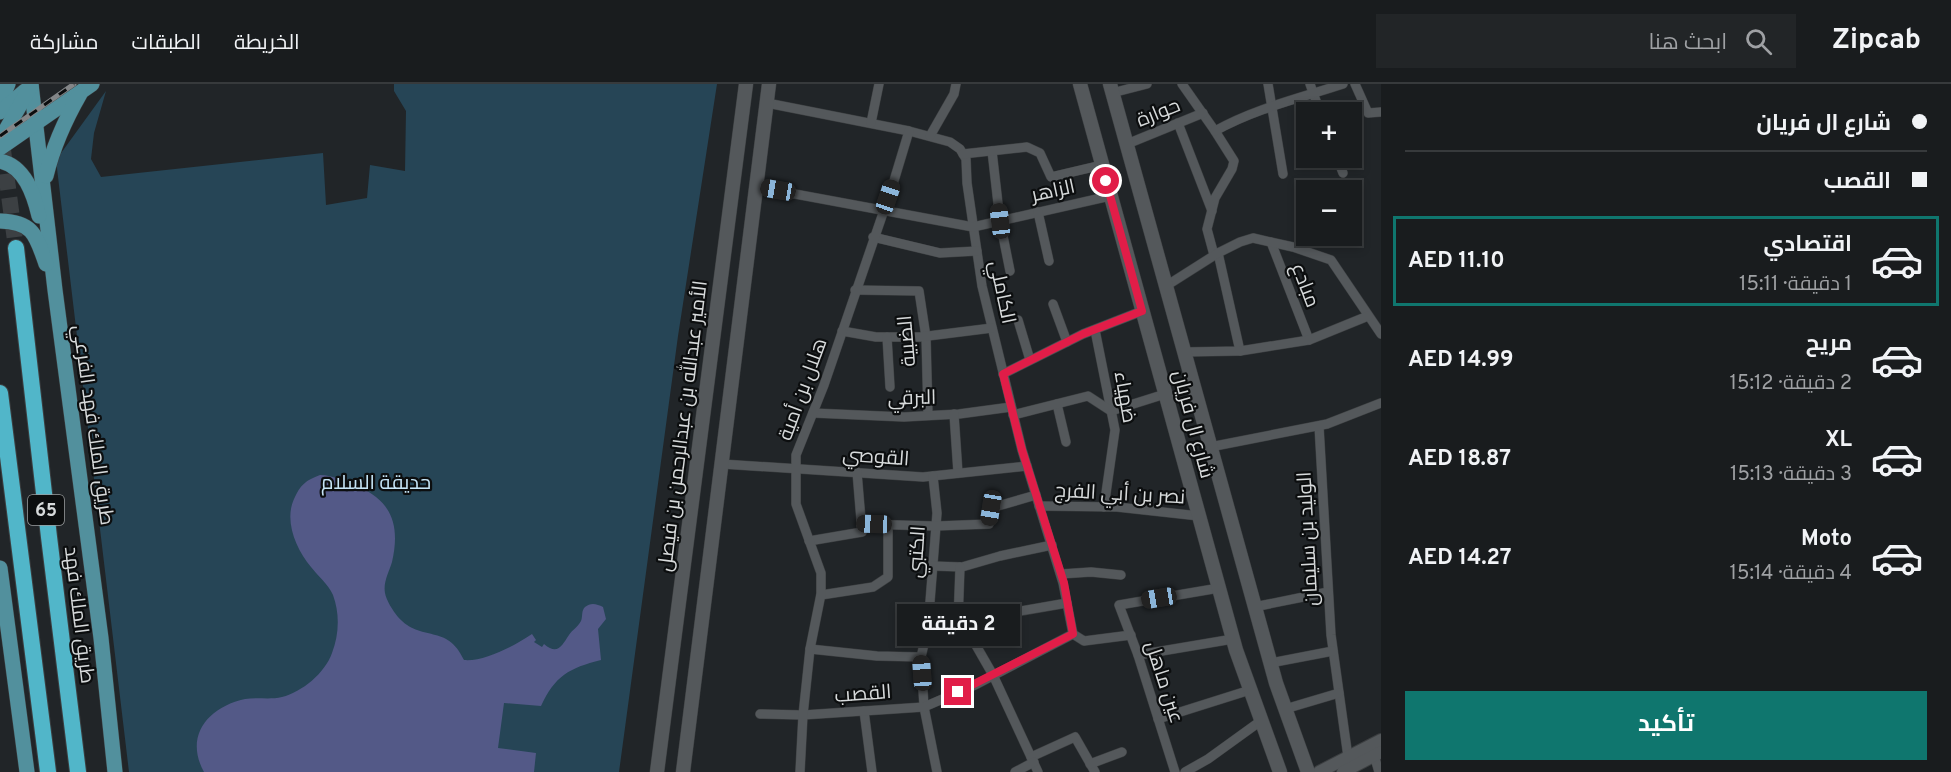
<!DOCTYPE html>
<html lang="ar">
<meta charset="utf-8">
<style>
:root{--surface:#191c1e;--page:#222527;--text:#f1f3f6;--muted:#9fa1a4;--line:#373a3c;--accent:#0f766e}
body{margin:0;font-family:Overpass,Cairo,sans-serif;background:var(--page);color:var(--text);direction:rtl;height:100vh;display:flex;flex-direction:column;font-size:22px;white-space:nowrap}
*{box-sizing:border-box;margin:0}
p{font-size:20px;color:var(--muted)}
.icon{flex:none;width:33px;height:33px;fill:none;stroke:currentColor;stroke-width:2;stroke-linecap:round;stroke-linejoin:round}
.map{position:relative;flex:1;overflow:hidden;direction:ltr}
.panel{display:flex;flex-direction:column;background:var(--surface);width:570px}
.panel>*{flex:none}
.hud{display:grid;align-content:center;height:132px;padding:0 24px;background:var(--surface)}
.fabs{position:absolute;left:1296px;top:18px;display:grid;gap:12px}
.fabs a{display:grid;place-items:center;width:66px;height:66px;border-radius:0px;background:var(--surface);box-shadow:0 3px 9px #0003,0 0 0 2px var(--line);font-size:30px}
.end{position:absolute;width:27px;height:27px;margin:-14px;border:8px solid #e11d48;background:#fff;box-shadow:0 0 0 3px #fff}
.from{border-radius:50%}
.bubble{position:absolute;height:42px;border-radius:0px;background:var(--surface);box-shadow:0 3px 9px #0003,0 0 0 2px var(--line);font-size:20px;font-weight:700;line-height:42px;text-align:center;direction:rtl}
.car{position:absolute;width:18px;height:36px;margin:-18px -9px;border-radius:8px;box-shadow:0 0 4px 2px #0007;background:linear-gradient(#222 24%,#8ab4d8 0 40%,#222 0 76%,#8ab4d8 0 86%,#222 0)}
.hud b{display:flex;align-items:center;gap:21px;height:57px;font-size:22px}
.hud b+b{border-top:2px solid var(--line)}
.hud i{width:15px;height:15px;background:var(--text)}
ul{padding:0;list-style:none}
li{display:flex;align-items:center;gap:18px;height:90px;margin:0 12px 9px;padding:0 12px;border:3px solid transparent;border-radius:0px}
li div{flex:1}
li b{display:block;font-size:22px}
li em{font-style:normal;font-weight:700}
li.selected{border-color:var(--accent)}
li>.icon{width:54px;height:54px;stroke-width:1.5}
.button{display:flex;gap:12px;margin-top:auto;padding:12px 24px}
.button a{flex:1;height:69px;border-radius:0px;background:var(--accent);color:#fff;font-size:24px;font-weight:700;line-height:69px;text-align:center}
header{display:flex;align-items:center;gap:36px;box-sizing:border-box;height:84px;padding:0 30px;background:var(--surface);border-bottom:2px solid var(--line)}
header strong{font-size:28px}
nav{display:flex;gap:33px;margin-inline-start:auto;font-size:21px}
.search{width:420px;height:54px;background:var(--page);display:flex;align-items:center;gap:15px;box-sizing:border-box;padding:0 21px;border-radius:0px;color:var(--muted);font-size:22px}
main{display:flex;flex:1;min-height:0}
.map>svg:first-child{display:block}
.green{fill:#264556}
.water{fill:#535987}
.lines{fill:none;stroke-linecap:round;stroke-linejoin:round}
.motorway-tunnel{stroke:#3c4043;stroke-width:16;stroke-dasharray:16 8;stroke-linecap:butt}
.minor-casing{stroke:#3c3f41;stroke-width:10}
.tertiary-casing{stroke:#3c3f41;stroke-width:14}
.secondary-casing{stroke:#3c3f41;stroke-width:15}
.primary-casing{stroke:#3c3f41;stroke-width:16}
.motorway-casing{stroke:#3c3f41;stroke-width:18}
.minor{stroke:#54585b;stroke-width:9}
.tertiary{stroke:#54585b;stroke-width:12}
.secondary{stroke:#54585b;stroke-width:14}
.primary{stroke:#52909d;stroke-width:15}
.motorway{stroke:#51b6c9;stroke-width:16}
.rail-casing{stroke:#838688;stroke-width:5}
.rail{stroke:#0c0e0f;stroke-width:3;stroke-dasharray:9;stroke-linecap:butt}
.route{stroke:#e11d48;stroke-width:8}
.labels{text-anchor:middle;stroke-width:4.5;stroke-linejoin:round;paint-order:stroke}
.shield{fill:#0c0e0f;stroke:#9a9d9e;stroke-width:1.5}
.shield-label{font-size:18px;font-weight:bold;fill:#d7dadb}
.street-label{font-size:20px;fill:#d7dadb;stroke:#0c0e0f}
.park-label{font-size:20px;fill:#c6e5f7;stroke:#0c0e0f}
</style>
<header>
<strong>Zipcab</strong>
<div class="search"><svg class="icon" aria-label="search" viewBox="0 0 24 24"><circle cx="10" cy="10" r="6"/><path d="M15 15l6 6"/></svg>ابحث هنا</div>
<nav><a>الخريطة</a><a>الطبقات</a><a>مشاركة</a></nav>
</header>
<main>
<section class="panel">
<div class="hud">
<b><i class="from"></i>شارع ال فريان</b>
<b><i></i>القصب</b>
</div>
<ul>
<li class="selected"><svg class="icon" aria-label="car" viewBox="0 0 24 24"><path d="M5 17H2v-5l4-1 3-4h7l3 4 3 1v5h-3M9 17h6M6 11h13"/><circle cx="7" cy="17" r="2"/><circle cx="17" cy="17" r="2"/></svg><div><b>اقتصادي</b><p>1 دقيقة · 15:11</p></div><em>AED 11.10</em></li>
<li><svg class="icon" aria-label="car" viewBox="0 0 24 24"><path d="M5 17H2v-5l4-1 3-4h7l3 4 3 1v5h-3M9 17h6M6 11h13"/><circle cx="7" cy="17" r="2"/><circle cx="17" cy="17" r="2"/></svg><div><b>مريح</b><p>2 دقيقة · 15:12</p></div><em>AED 14.99</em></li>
<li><svg class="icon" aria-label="car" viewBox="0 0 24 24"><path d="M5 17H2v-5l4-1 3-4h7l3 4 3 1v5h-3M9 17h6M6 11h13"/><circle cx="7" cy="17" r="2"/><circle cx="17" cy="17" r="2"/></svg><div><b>XL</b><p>3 دقيقة · 15:13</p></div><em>AED 18.87</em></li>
<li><svg class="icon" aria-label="car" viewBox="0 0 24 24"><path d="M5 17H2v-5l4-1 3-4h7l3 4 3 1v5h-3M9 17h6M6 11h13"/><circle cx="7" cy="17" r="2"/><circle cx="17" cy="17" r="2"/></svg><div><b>Moto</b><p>4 دقيقة · 15:14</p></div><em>AED 14.27</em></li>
</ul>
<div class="button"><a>تأكيد</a></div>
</section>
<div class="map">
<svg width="1381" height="688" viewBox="0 0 1381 688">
<rect width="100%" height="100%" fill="#212528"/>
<polygon class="green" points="394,0 717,0 678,252 619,688 129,688 56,76 106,7 94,49 91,75 101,93 323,69 326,121 367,114 370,81 405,87 406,27 394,7"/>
<path class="water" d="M320 391C333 391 346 398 359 403 393 418 400 443 392 478 389 488 383 498 385 509 386 516 393 527 398 533 421 559 447 539 464 576 484 578 516 561 532 550L536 556 534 558 542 563 544 560C558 572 562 561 569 551 572 546 578 543 581 537 583 532 581 527 585 523 591 518 597 520 603 523L606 535 598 545 601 576C569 584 555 592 541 622L504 619 498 664 536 669 534 688H204C184 652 208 623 245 615 257 613 270 616 282 613 302 608 325 589 332 569 339 551 340 530 333 511 328 500 318 492 311 483 296 465 284 437 294 415 300 401 306 396 320 391Z"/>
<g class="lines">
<polyline class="motorway-tunnel" points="3,66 16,164"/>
<defs>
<g id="minor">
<polyline points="1182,0 1215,47 1234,77 1232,85 1215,114 1207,145 1214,171"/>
<polyline points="1268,0 1283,90"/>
<polyline points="1310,0 1320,28"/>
<polyline points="1355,0 1368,29 1381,28"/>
<polyline points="1112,9 1147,0"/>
<polyline points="767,19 909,47 950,58 960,65 966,75 967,99 982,202 1022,366 1063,499 1073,550"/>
<polyline points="871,39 879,0"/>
<polyline points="1178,39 1212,127"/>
<path d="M1215 47C1254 25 1300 14 1343 0"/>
<polyline points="930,52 954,10 956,0"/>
<polyline points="1127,60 1203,29"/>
<polyline points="992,67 1000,137 1010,187"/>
<polyline points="963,70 1027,63 1040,69 1051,93 1102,81"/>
<polyline points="1337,74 1343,89"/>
<polyline points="757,103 973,143 1110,112"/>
<polyline points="1038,128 1049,177"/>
<polyline points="873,153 940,169 977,167"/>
<polyline points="1271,158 1309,256"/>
<polyline points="1218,169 1240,267"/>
<polyline points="1166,202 1218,169 1240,158 1253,154 1293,163 1331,176 1381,250"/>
<polyline points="855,206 919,207 926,253 928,331"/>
<polyline points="1053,220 1067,258"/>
<polyline points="1018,236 1030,276"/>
<polyline points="1095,246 1115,346 1104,423"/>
<polyline points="842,247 876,253 920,253 992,244"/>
<polyline points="887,253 890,303"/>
<polyline points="1184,268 1240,267 1309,256 1368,232"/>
<polyline points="1003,290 1083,250 1142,227"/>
<polyline points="1057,320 1066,358"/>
<polyline points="813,329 904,333 959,330 1011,323"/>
<polyline points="954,330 958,389"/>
<polyline points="1013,331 1088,312 1111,327 1165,310"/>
<polyline points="1319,342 1331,551 1348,673"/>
<polyline points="1210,363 1327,340 1381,319"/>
<polyline points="722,380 923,393 1027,382"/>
<polyline points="933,392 937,429 928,543 921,573 924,623 937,688"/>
<polyline points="1039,422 1117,423 1199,432"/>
<polyline points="861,440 936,442 989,440 991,424 1036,411"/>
<polyline points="809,457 862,448 857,388"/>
<polyline points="933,482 962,483 1000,472 1052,461"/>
<polyline points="1061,490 1091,488 1121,491"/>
<polyline points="821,511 873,503 888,493 888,440"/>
<polyline points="1254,523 1328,508"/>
<polyline points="962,537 993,591 1038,688"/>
<polyline points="958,538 960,483"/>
<polyline points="928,543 1067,519"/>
<polyline points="810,565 877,572 921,573"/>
<polyline points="1138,571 1233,555"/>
<polyline points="1270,579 1333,567"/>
<polyline points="1285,625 1339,609"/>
<polyline points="864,627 872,688"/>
<polyline points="760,630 803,631 924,623 975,601 1073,550 1084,557 1131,551"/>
<polyline points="1158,635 1250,606"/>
<polyline points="1374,671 1379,688"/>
<polyline points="1031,673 1075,653 1095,688"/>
<polyline points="1090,680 1122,668"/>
<polyline points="800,688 803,631 810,565 821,510 821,489 796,420 796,371 824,301 893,100 909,47"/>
<polyline points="1015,688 1034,678"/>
<polyline points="1175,688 1138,571 1119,521 1219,504"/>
<polyline points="1185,688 1208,675 1262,636"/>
</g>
<g id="tertiary">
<polyline points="1319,688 1381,656"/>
<polyline points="1343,688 1381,668"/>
</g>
<g id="secondary">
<polyline points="1080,0 1236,566 1280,688"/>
<polyline points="1110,0 1276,599 1308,688"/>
<polyline points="657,688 746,0"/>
<polyline points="683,688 769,0"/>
</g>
<g id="primary">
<polyline points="31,0 55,206 101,554 115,688"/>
<polyline points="0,20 8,0"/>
<polyline points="0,28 25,7"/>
<polyline points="0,56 31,2"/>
<polyline points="0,64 92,0"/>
<path d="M0 77C25 82 34 111 39 132"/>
<path d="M46 92C53 63 65 36 80 10"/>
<path d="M0 137C34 138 36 152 46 180"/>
<polyline points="0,484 27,688"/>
</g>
<g id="motorway">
<polyline points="16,164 49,453 78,688"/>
<polyline points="0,309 48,688"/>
</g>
</defs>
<use href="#minor" class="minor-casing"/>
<use href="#tertiary" class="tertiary-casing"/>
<use href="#secondary" class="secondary-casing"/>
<use href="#primary" class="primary-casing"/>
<use href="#motorway" class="motorway-casing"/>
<use href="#minor" class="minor"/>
<use href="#tertiary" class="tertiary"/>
<use href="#secondary" class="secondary"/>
<use href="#primary" class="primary"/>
<use href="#motorway" class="motorway"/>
<defs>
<polyline id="rail" points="0,52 74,0"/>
</defs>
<use href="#rail" class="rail-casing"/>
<use href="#rail" class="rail"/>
</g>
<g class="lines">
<polyline class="route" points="958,608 1073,550 1064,499 1022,366 1003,290 1083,250 1142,227 1106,97"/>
</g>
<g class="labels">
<rect class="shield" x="28" y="411" width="36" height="30" rx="4.5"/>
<g class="shield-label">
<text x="46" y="432">65</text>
</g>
<g class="street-label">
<text transform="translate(1158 28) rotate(-22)" y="7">حوارة</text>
<text transform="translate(1053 106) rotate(-12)" y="7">الزاهر</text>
<text transform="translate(1306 201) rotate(69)" y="7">مبادع</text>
<text transform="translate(1003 208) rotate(78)" y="7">الكاملي</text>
<text transform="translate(906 257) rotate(-95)" y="7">الضبية</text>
<text transform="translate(802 305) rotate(-70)" y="7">هلال بن أمية</text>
<text transform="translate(912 313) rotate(-1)" y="7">البرقي</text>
<text transform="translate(1126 313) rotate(80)" y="7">ضهياء</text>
<text transform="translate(1194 340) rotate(75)" y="7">شارع ال فريان</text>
<text transform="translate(94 341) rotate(82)" y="7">طريق الملك فهد الفرعي</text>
<text transform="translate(682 342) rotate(-83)" y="7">الأمير عبدالله بن عبدالرحمن بن فيصل</text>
<text transform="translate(876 372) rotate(4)" y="7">القوصي</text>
<text transform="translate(1120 409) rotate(3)" y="7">نصر بن أبي الفرج</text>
<text transform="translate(1307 455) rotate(-93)" y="7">الوليد بن سليمان</text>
<text transform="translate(916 468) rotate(-86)" y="7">الكتبي</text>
<text transform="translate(80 531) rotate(83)" y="7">طريق الملك فهد</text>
<text transform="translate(1165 598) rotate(72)" y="7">عين ماهل</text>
<text transform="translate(863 609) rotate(-4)" y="7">القصب</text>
</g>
<g class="park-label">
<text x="376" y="405">حديقة السلام</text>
</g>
</g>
</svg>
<div class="fabs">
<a>+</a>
<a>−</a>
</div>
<i class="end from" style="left:1106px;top:97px"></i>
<i class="end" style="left:958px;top:608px"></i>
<div class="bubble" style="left:897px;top:520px;width:123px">2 دقيقة</div>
<i class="car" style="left:778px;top:106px;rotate:280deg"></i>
<i class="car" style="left:888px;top:113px;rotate:19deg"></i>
<i class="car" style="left:1000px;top:137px;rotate:353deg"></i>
<i class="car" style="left:991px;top:424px;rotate:189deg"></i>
<i class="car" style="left:874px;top:440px;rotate:272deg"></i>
<i class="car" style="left:1159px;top:514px;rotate:261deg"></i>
<i class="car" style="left:922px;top:589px;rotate:356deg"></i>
</div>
</main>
